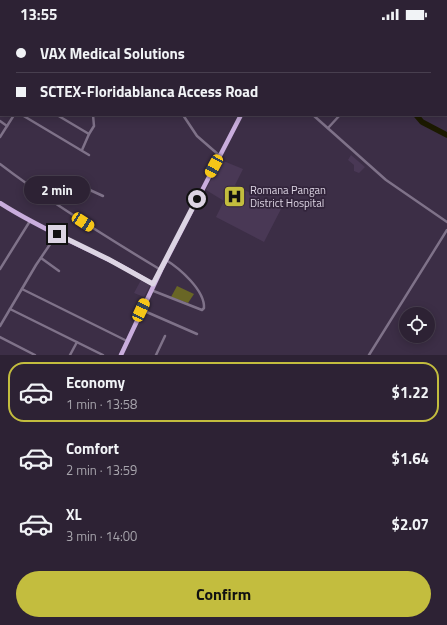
<!DOCTYPE html>
<meta charset="utf-8">
<style>
:root{--surface:#2d2234;--page:#352a3c;--text:#f1f3f6;--muted:#a7a4ac;--line:#483f4f;--accent:#c3bd3e}
body{margin:0;font-family:"Titillium Web",sans-serif;background:var(--page);color:var(--text);height:100vh;display:flex;flex-direction:column;font-size:15px;white-space:nowrap}
*{box-sizing:border-box;margin:0}
p{font-size:13px;color:var(--muted)}
.icon{flex:none;width:22px;height:22px;fill:none;stroke:currentColor;stroke-width:2;stroke-linecap:round;stroke-linejoin:round}
.map{position:relative;height:327px;overflow:hidden}
.panel{display:flex;flex-direction:column;background:var(--surface);flex:1}
.panel>*{flex:none}
.hud{position:absolute;left:0px;top:0px;width:447px;height:88px;box-shadow:0 2px 10px #0003,0 0 0 1px var(--line);display:grid;align-content:center;height:88px;padding:0 16px;background:var(--surface)}
.fabs{position:absolute;left:399px;top:279px;display:grid;gap:8px}
.fabs a{display:grid;place-items:center;width:36px;height:36px;border-radius:50%;background:var(--surface);box-shadow:0 2px 10px #0003,0 0 0 1px var(--line);font-size:20px}
.end{position:absolute;width:18px;height:18px;margin:-9px;border:5px solid #dcd4e3;background:#111;box-shadow:0 0 0 2px #111}
.from{border-radius:50%}
.bubble{position:absolute;height:28px;border-radius:14px;background:var(--surface);box-shadow:0 2px 10px #0003,0 0 0 1px var(--line);font-size:13px;font-weight:700;line-height:28px;text-align:center}
.car{position:absolute;width:12px;height:24px;margin:-12px -6px;border-radius:5px;box-shadow:0 0 3px 1px #0007;background:linear-gradient(#f5c518 24%,#345 0 40%,#f5c518 0 76%,#345 0 86%,#f5c518 0)}
.hud b{display:flex;align-items:center;gap:14px;height:38px;font-size:15px}
.hud b+b{border-top:1px solid var(--line)}
.hud i{width:10px;height:10px;background:var(--text)}
ul{padding:7px 0 0;list-style:none}
li{display:flex;align-items:center;gap:12px;height:60px;margin:0 8px 6px;padding:0 8px;border:2px solid transparent;border-radius:16px}
li div{flex:1}
li b{display:block;font-size:15px}
li em{font-style:normal;font-weight:700}
li.selected{border-color:var(--accent)}
li>.icon{width:36px;height:36px;stroke-width:1.5}
.button{display:flex;gap:8px;margin-top:auto;padding:8px 16px}
.button a{flex:1;height:46px;border-radius:24px;background:var(--accent);color:#111;font-size:16px;font-weight:700;line-height:46px;text-align:center}
.status{display:flex;justify-content:space-between;align-items:center;height:28px;padding:0 20px;background:var(--surface);direction:ltr}
.status svg{height:11px;fill:currentColor}
.map>svg:first-child{display:block}
.built{fill:#493855}
.forest{fill:#696625}
.lines{fill:none;stroke-linecap:round;stroke-linejoin:round}
.river{stroke:#1c1a00;stroke-width:5.5}
.street{stroke:#7f7289;stroke-width:2.5}
.primary{stroke:#c9addd;stroke-width:4.5}
.route{stroke:#dcd4e3;stroke-width:5}
.labels{text-anchor:middle;stroke-width:3.5;stroke-linejoin:round;paint-order:stroke}
.poi-label{font-size:11px;fill:#dcd4e3;stroke:#32243b;text-anchor:start}
</style>
<div class="status"><b>13:55</b><svg viewBox="0 0 49 12"><path d="M0 12V9h3v3zM5 12V6h3v6zM10 12V3h3v9zM15 12V0h3v12zM26 1h20v11H26zM47 4h2v5h-2z"/></svg></div>
<div class="map">
<svg width="447" height="327" viewBox="0 0 447 327">
<rect width="100%" height="100%" fill="#3c2e46"/>
<g class="built">
<polygon points="351,127 365,139 359,145 354,143 354,137 348,132"/>
<polygon points="221,132 243,141 235,157 281,181 264,214 216,189 224,173 206,162"/>
<polygon points="141,252 150,257 144,269 134,265"/>
</g>
<polygon class="forest" points="177,258 194,266 188,275 171,269"/>
<g class="lines">
<g class="river">
<polyline points="341,0 343,1"/>
<polyline points="416,87 422,94 447,107"/>
</g>
<g class="street">
<polyline points="220,0 221,1"/>
<polyline points="324,0 325,1"/>
<polyline points="0,17 1,16"/>
<polyline points="0,30 1,31"/>
<polyline points="0,49 1,50"/>
<polyline points="0,73 1,74"/>
<polyline points="22,87 89,127"/>
<polyline points="57,87 89,106"/>
<polyline points="183,87 197,108 220,128"/>
<polyline points="313,87 386,152 447,194"/>
<polyline points="0,93 7,98"/>
<polyline points="328,100 340,87"/>
<polyline points="0,109 14,87"/>
<polyline points="82,122 89,106 94,98 93,87"/>
<path d="M0 136C51 175 106 209 161 242"/>
<polyline points="52,172 68,152 103,168"/>
<polyline points="41,230 59,243"/>
<polyline points="0,241 30,193"/>
<polyline points="22,261 127,313"/>
<path d="M151 262 202 282 204 280C205 262 179 240 166 232"/>
<polyline points="10,281 103,327"/>
<polyline points="142,282 197,306"/>
<polyline points="0,298 36,237 57,206"/>
<polyline points="0,309 35,327"/>
<polyline points="70,327 77,314"/>
<polyline points="156,327 165,308"/>
<polyline points="369,327 447,202"/>
</g>
<g class="primary">
<polyline points="295,1 296,0"/>
<path d="M0 175C34 197 71 213 107 231 123 238 138 248 153 256"/>
<polyline points="121,327 161,242 241,87"/>
</g>
</g>
<g class="lines">
<polyline class="route" points="57,206 108,231 153,256 197,171"/>
</g>
<defs>
<symbol id="hospital-square" viewBox="-11 -11 22 22"><rect x="-9" y="-9" width="18" height="18" rx="4" fill="#c3bd3e" stroke="#32243b"/><path d="M-5-5h3v3.5h4V-5h3V5h-3V1.5h-4V5h-3Z" fill="#111"/></symbol>
</defs>
<g fill-rule="evenodd">
<use href="#hospital-square" x="222" y="156" width="25" height="25"/>
</g>
<g class="labels">
<g class="poi-label">
<text x="250" y="166">Romana Pangan<tspan x="250" dy="13">District Hospital</tspan></text>
</g>
</g>
</svg>
<div class="fabs">
<a><svg class="icon" aria-label="locate" viewBox="0 0 24 24"><circle cx="12" cy="12" r="6"/><path d="M12 2v4M12 18v4M2 12h4M18 12h4"/></svg></a>
</div>
<i class="end from" style="left:197px;top:171px"></i>
<i class="end" style="left:57px;top:206px"></i>
<div class="bubble" style="left:24px;top:148px;width:66px">2 min</div>
<i class="car" style="left:214px;top:138px;rotate:208deg"></i>
<i class="car" style="left:83px;top:194px;rotate:123deg"></i>
<i class="car" style="left:141px;top:282px;rotate:25deg"></i>
<div class="hud">
<b><i class="from"></i>VAX Medical Solutions</b>
<b><i></i>SCTEX-Floridablanca Access Road</b>
</div>
</div>
<section class="panel">
<ul>
<li class="selected"><svg class="icon" aria-label="car" viewBox="0 0 24 24"><path d="M5 17H2v-5l4-1 3-4h7l3 4 3 1v5h-3M9 17h6M6 11h13"/><circle cx="7" cy="17" r="2"/><circle cx="17" cy="17" r="2"/></svg><div><b>Economy</b><p>1 min · 13:58</p></div><em>$1.22</em></li>
<li><svg class="icon" aria-label="car" viewBox="0 0 24 24"><path d="M5 17H2v-5l4-1 3-4h7l3 4 3 1v5h-3M9 17h6M6 11h13"/><circle cx="7" cy="17" r="2"/><circle cx="17" cy="17" r="2"/></svg><div><b>Comfort</b><p>2 min · 13:59</p></div><em>$1.64</em></li>
<li><svg class="icon" aria-label="car" viewBox="0 0 24 24"><path d="M5 17H2v-5l4-1 3-4h7l3 4 3 1v5h-3M9 17h6M6 11h13"/><circle cx="7" cy="17" r="2"/><circle cx="17" cy="17" r="2"/></svg><div><b>XL</b><p>3 min · 14:00</p></div><em>$2.07</em></li>
</ul>
<div class="button"><a>Confirm</a></div>
</section>
